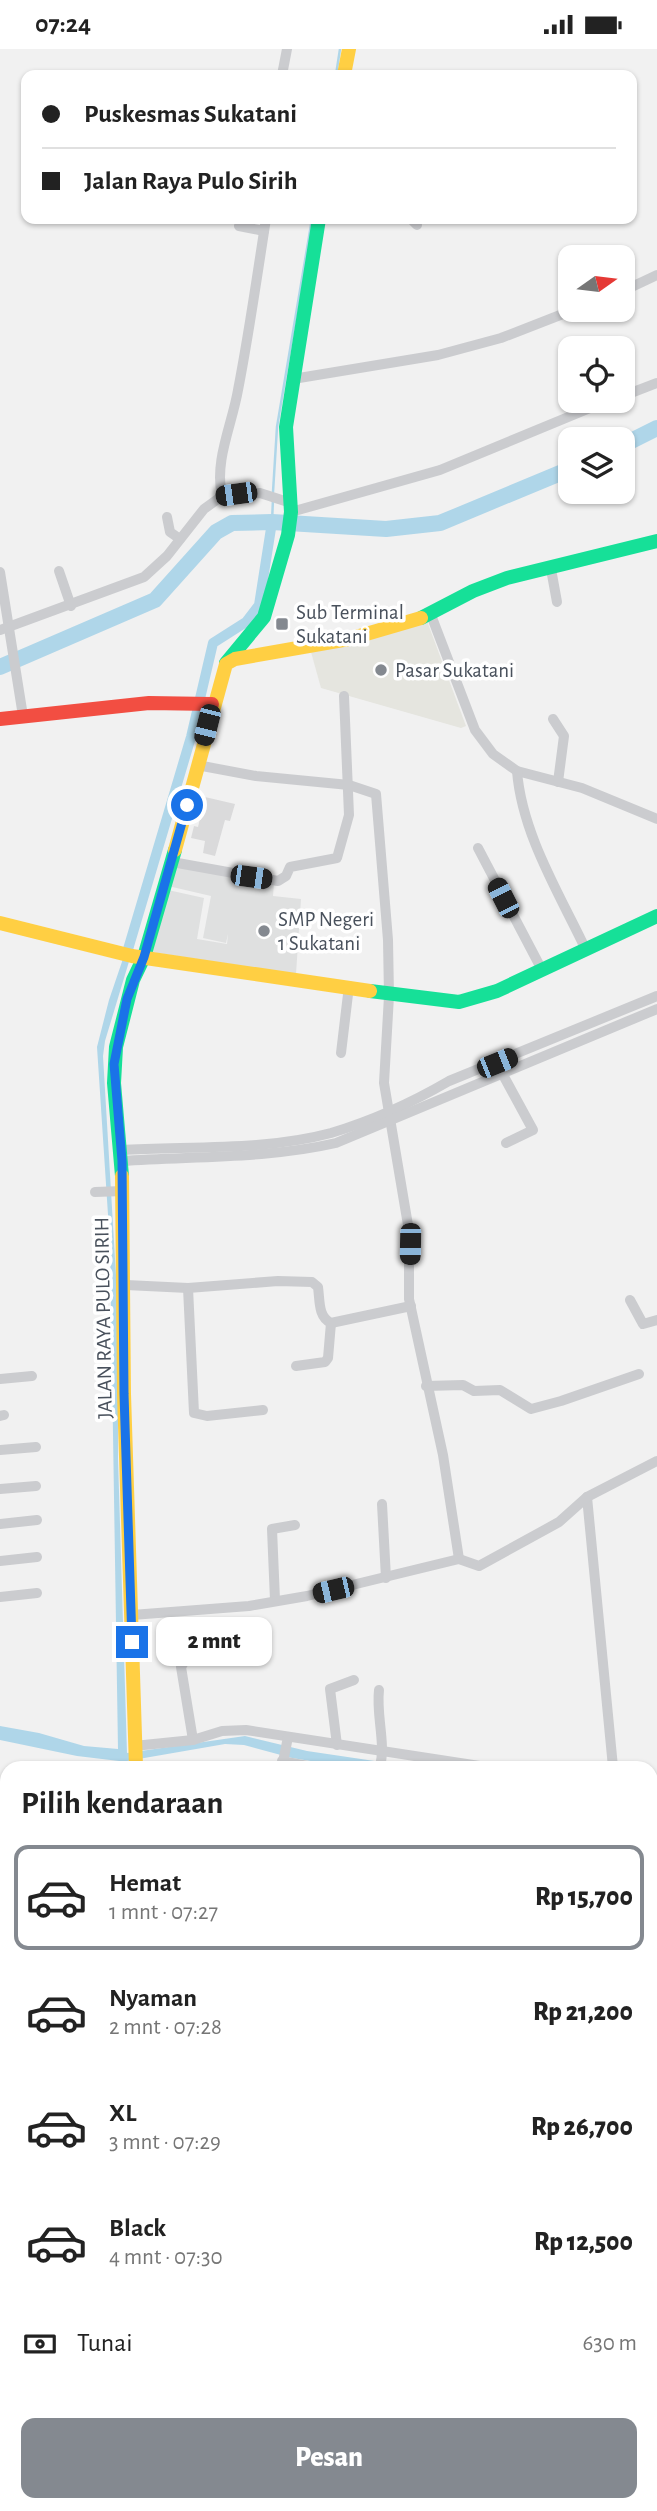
<!DOCTYPE html>
<html lang="id">
<meta charset="utf-8">
<style>
:root{--surface:#fff;--page:#f6f6f6;--text:#222;--muted:#767676;--line:#e0e0e0;--accent:#848990}
body{margin:0;font-family:"Alegreya Sans",sans-serif;background:var(--page);color:var(--text);height:100vh;display:flex;flex-direction:column;font-size:26px;white-space:nowrap}
*{box-sizing:border-box;margin:0}
p{font-size:23px;color:var(--muted)}
.icon{flex:none;width:38px;height:38px;fill:none;stroke:currentColor;stroke-width:2;stroke-linecap:round;stroke-linejoin:round}
.map{position:relative;flex:1;overflow:hidden}
.sheet{position:absolute;left:0px;top:1712px;width:658px;height:751px;display:flex;flex-direction:column;background:var(--surface);border-radius:21px 21px 0 0;box-shadow:0 2px 5px #0004}
.sheet>*{flex:none}
.guide{position:absolute;left:21px;top:21px;width:616px;height:154px;border-radius:14px;box-shadow:0 2px 5px #0004;display:grid;align-content:center;height:154px;padding:0 21px;background:var(--surface)}
.needle{width:46px;rotate:76deg}
.buttons{position:absolute;left:558px;top:196px;display:grid;gap:14px}
.buttons a{display:grid;place-items:center;width:77px;height:77px;border-radius:14px;background:var(--surface);box-shadow:0 2px 5px #0004;font-size:35px}
.end{position:absolute;width:32px;height:32px;margin:-16px;border:9px solid #1a73e8;background:#fff;box-shadow:0 0 0 4px #fff}
.from{border-radius:50%}
.bubble{position:absolute;height:49px;border-radius:14px;background:var(--surface);box-shadow:0 2px 5px #0004;font-size:23px;font-weight:800;line-height:49px;text-align:center}
.car{position:absolute;width:21px;height:42px;margin:-21px -10px;border-radius:9px;box-shadow:0 0 5px 2px #0007;background:linear-gradient(#222 24%,#8ab4d8 0 40%,#222 0 76%,#8ab4d8 0 86%,#222 0)}
.guide b{display:flex;align-items:center;gap:24px;height:66px;font-size:26px}
.guide b+b{border-top:2px solid var(--line)}
.guide i{width:18px;height:18px;background:var(--text)}
ul{padding:0;list-style:none}
li{display:flex;align-items:center;gap:21px;height:105px;margin:0 14px 10px;padding:0 7px;border:4px solid transparent;border-radius:14px}
li div{flex:1}
li b{display:block;font-size:26px}
li em{font-style:normal;font-weight:800}
li.current{border-color:var(--accent)}
li>.icon{width:63px;height:63px;stroke-width:1.5}
h2{padding:0 21px;font-size:32px;line-height:84px}
.pay{display:flex;align-items:center;gap:18px;height:77px;padding:0 21px;font-size:26px}
.pay p{margin-inline-start:auto}
.cta{display:flex;gap:14px;margin-top:auto;padding:14px 21px}
.cta a{flex:1;height:80px;border-radius:14px;background:var(--accent);color:#fff;font-size:28px;font-weight:800;line-height:80px;text-align:center}
.status{display:flex;justify-content:space-between;align-items:center;height:49px;padding:0 35px;background:var(--surface);direction:ltr}
.status svg{height:19px;fill:currentColor}
.map>svg:first-child{display:block}
.commercial{fill:#e5e5df}
.education{fill:#dfe0e0}
.water{fill:#afd6e9}
.lines{fill:none;stroke-linecap:round;stroke-linejoin:round}
.stream{stroke:#afd6e9;stroke-width:2.5}
.canal{stroke:#afd6e9;stroke-width:10}
.river{stroke:#afd6e9;stroke-width:16}
.building{fill:#dadadb}
.street{stroke:#cbcccf;stroke-width:10}
.fast{stroke:#16e098;stroke-width:14}
.slow{stroke:#ffcf43;stroke-width:14}
.jam{stroke:#f24e42;stroke-width:14}
.route{stroke:#1a73e8;stroke-width:9}
.poi-dot{fill:#848990;stroke:#fff;stroke-width:2.5}
.labels{text-anchor:middle;stroke-width:7;stroke-linejoin:round;paint-order:stroke}
.poi-label{font-size:21px;fill:#49515c;stroke:#fff;text-anchor:start}
.street-label{font-size:21px;fill:#49515c;stroke:#fff}
</style>
<div class="status"><b>07:24</b><svg viewBox="0 0 49 12"><path d="M0 12V9h3v3zM5 12V6h3v6zM10 12V3h3v9zM15 12V0h3v12zM26 1h20v11H26zM47 4h2v5h-2z"/></svg></div>
<div class="map">
<svg width="657" height="2462" viewBox="0 0 657 2462">
<rect width="100%" height="100%" fill="#f1f1f1"/>
<polygon class="commercial" points="427,572 466,677 461,679 321,639 311,603"/>
<polygon class="education" points="174,816 274,834 273,847 301,850 296,925 151,903 168,841 204,849 197,890 227,895 228,885 226,894 203,889 211,847 168,837"/>
<polygon class="water" points="128,895 134,896 105,992 103,1007 118,1260 118,1410 127,1704 245,1687 307,1702 415,1718 348,1718 292,1709 244,1696 225,1695 127,1712 127,1718 120,1718 119,1712 77,1707 0,1691 0,1677 39,1684 84,1697 118,1700 110,1196 97,998 109,951"/>
<g class="lines">
<g class="stream">
<polyline points="336,26 340,0"/>
<polyline points="273,443 277,378 312,170"/>
<polyline points="272,473 273,450"/>
</g>
<polyline class="canal" points="126,907 191,688 213,594 246,573 259,556 272,473"/>
<g class="river">
<polyline points="623,396 657,379"/>
<polyline points="0,618 155,551 216,483 232,474 272,473 386,480 440,474 570,420"/>
</g>
</g>
<polygon class="building" points="205,748 235,755 230,772 225,771 215,807 203,804 205,792 191,789 194,777 198,778"/>
<g class="lines">
<g class="street">
<polyline points="282,26 287,0"/>
<polyline points="411,170 417,176"/>
<polyline points="239,177 264,182"/>
<polyline points="623,242 657,226"/>
<polyline points="293,330 438,306 501,289 573,261"/>
<polyline points="623,347 657,334"/>
<path d="M222 447C214 412 232 376 238 341 249 285 257 227 266 170"/>
<polyline points="291,463 440,421 607,352"/>
<polyline points="167,468 170,483 180,490"/>
<polyline points="551,520 557,553"/>
<polyline points="59,522 71,557"/>
<polyline points="0,523 23,667"/>
<polyline points="431,566 475,681 493,705 517,722 582,739 657,770"/>
<polyline points="0,581 144,528 167,507 204,460 222,447 260,444 291,454"/>
<polyline points="553,670 564,687 558,733"/>
<polyline points="197,716 256,727 349,736 376,745 388,891 389,947 384,1034 409,1182 409,1250 443,1406 459,1510"/>
<path d="M517 722C522 785 559 844 586 901"/>
<polyline points="478,799 542,921"/>
<polyline points="172,813 278,832 286,827 290,818 337,809 349,766 344,647"/>
<polyline points="341,1004 349,937"/>
<polyline points="502,1024 533,1081 506,1094"/>
<path d="M121 1101C189 1097 264 1102 331 1084 371 1072 413 1053 449 1032L657 947"/>
<path d="M122 1112C194 1107 266 1110 336 1094L657 960"/>
<polyline points="95,1143 123,1142"/>
<path d="M126 1236 188 1239 278 1232 312 1233 318 1238C320 1252 318 1268 331 1274L411 1257"/>
<polyline points="188,1239 194,1364 207,1367 263,1361"/>
<polyline points="630,1251 643,1275 657,1271"/>
<polyline points="296,1317 325,1313 328,1309 331,1274"/>
<polyline points="0,1330 32,1327"/>
<polyline points="426,1337 463,1336 474,1342 500,1341 531,1360 561,1352 639,1325"/>
<polyline points="0,1367 4,1366"/>
<polyline points="0,1401 36,1398"/>
<polyline points="0,1440 36,1437"/>
<polyline points="587,1448 613,1718"/>
<polyline points="382,1455 386,1529"/>
<polyline points="0,1475 37,1471"/>
<polyline points="0,1512 37,1508"/>
<polyline points="0,1548 37,1544"/>
<polyline points="275,1551 272,1480 295,1476"/>
<polyline points="132,1566 249,1557 307,1547 459,1510 479,1517 559,1473 587,1448 657,1412"/>
<polyline points="185,1604 186,1610 181,1618 193,1691"/>
<path d="M379 1641C376 1667 386 1693 380 1718"/>
<polyline points="337,1696 330,1640 354,1631"/>
<polyline points="134,1697 193,1691 222,1682 246,1681 486,1718"/>
<polyline points="282,1712 312,1718"/>
<polyline points="282,1718 288,1688"/>
<polyline points="651,1742 657,1743"/>
<polyline points="0,1763 7,1764"/>
<polyline points="1,1971 1,1847"/>
<polyline points="0,1991 7,1991"/>
<polyline points="7,2030 7,2068"/>
<polyline points="0,2302 7,2302"/>
<polyline points="0,2382 6,2421"/>
<polyline points="651,2421 657,2420"/>
<polyline points="157,2455 159,2462"/>
<polyline points="565,2455 565,2462"/>
<polyline points="77,2462 101,2455"/>
</g>
<g class="fast">
<polyline points="421,569 473,542 507,529 657,492"/>
<polyline points="226,614 264,568 288,486 291,463 286,378 319,170"/>
<polyline points="370,942 459,953 497,942 657,867"/>
<polyline points="122,1127 114,1034 116,998 133,931 144,908 175,801"/>
<polyline points="0,2339 7,2339"/>
<polyline points="290,2462 293,2455"/>
</g>
<g class="slow">
<polyline points="344,26 349,0"/>
<polyline points="175,801 226,615 235,610 349,590 421,569"/>
<polyline points="0,874 132,907 370,942"/>
<polyline points="122,1127 124,1345 136,1718"/>
<polyline points="209,2455 211,2462"/>
<polyline points="367,2455 373,2462"/>
</g>
<polyline class="jam" points="0,670 149,654 212,655"/>
</g>
<g class="lines">
<polyline class="route" points="132,1593 124,1345 122,1112 114,1015 127,950 144,908 187,756"/>
</g>
<g class="poi-dot">
<rect x="275" y="568" width="14" height="14" rx="3.5"/>
<circle cx="381" cy="621" r="7"/>
<circle cx="264" cy="882" r="7"/>
</g>
<g class="labels">
<g class="poi-label">
<text x="296" y="570">Sub Terminal<tspan x="296" dy="24">Sukatani</tspan></text>
<text x="395" y="628">Pasar Sukatani</text>
<text x="278" y="877">SMP Negeri<tspan x="278" dy="24">1 Sukatani</tspan></text>
</g>
<g class="street-label">
<text transform="translate(103 1269) rotate(-91)" y="7">JALAN RAYA PULO SIRIH</text>
</g>
</g>
</svg>
<div class="buttons">
<a><svg class="needle" viewBox="-14 -14 28 28"><path d="M0-13l5 13h-10z" fill="#e53935"/><path d="M0 13l5-13h-10z" fill="#767676"/></svg></a>
<a><svg class="icon" aria-label="locate" viewBox="0 0 24 24"><circle cx="12" cy="12" r="6"/><path d="M12 2v4M12 18v4M2 12h4M18 12h4"/></svg></a>
<a><svg class="icon" aria-label="layers" viewBox="0 0 24 24"><path d="M12 4l9 5-9 5-9-5zM3 14l9 5 9-5"/></svg></a>
</div>
<i class="end from" style="left:187px;top:756px"></i>
<i class="end" style="left:132px;top:1593px"></i>
<div class="bubble" style="left:156px;top:1568px;width:116px">2 mnt</div>
<i class="car" style="left:236px;top:445px;rotate:262deg"></i>
<i class="car" style="left:207px;top:676px;rotate:194deg"></i>
<i class="car" style="left:251px;top:828px;rotate:98deg"></i>
<i class="car" style="left:503px;top:849px;rotate:333deg"></i>
<i class="car" style="left:497px;top:1014px;rotate:68deg"></i>
<i class="car" style="left:410px;top:1195px;rotate:181deg"></i>
<i class="car" style="left:333px;top:1541px;rotate:257deg"></i>
<div class="guide">
<b><i class="from"></i>Puskesmas Sukatani</b>
<b><i></i>Jalan Raya Pulo Sirih</b>
</div>
<section class="sheet">
<h2>Pilih kendaraan</h2>
<ul>
<li class="current"><svg class="icon" aria-label="car" viewBox="0 0 24 24"><path d="M5 17H2v-5l4-1 3-4h7l3 4 3 1v5h-3M9 17h6M6 11h13"/><circle cx="7" cy="17" r="2"/><circle cx="17" cy="17" r="2"/></svg><div><b>Hemat</b><p>1 mnt · 07:27</p></div><em>Rp 15,700</em></li>
<li><svg class="icon" aria-label="car" viewBox="0 0 24 24"><path d="M5 17H2v-5l4-1 3-4h7l3 4 3 1v5h-3M9 17h6M6 11h13"/><circle cx="7" cy="17" r="2"/><circle cx="17" cy="17" r="2"/></svg><div><b>Nyaman</b><p>2 mnt · 07:28</p></div><em>Rp 21,200</em></li>
<li><svg class="icon" aria-label="car" viewBox="0 0 24 24"><path d="M5 17H2v-5l4-1 3-4h7l3 4 3 1v5h-3M9 17h6M6 11h13"/><circle cx="7" cy="17" r="2"/><circle cx="17" cy="17" r="2"/></svg><div><b>XL</b><p>3 mnt · 07:29</p></div><em>Rp 26,700</em></li>
<li><svg class="icon" aria-label="car" viewBox="0 0 24 24"><path d="M5 17H2v-5l4-1 3-4h7l3 4 3 1v5h-3M9 17h6M6 11h13"/><circle cx="7" cy="17" r="2"/><circle cx="17" cy="17" r="2"/></svg><div><b>Black</b><p>4 mnt · 07:30</p></div><em>Rp 12,500</em></li>
</ul>
<div class="pay"><svg class="icon" aria-label="cash" viewBox="0 0 24 24"><path d="M3 7h18v10H3z"/><circle cx="12" cy="12" r="2"/></svg>Tunai<p>630 m</p></div>
<div class="cta"><a>Pesan</a></div>
</section>
</div>
